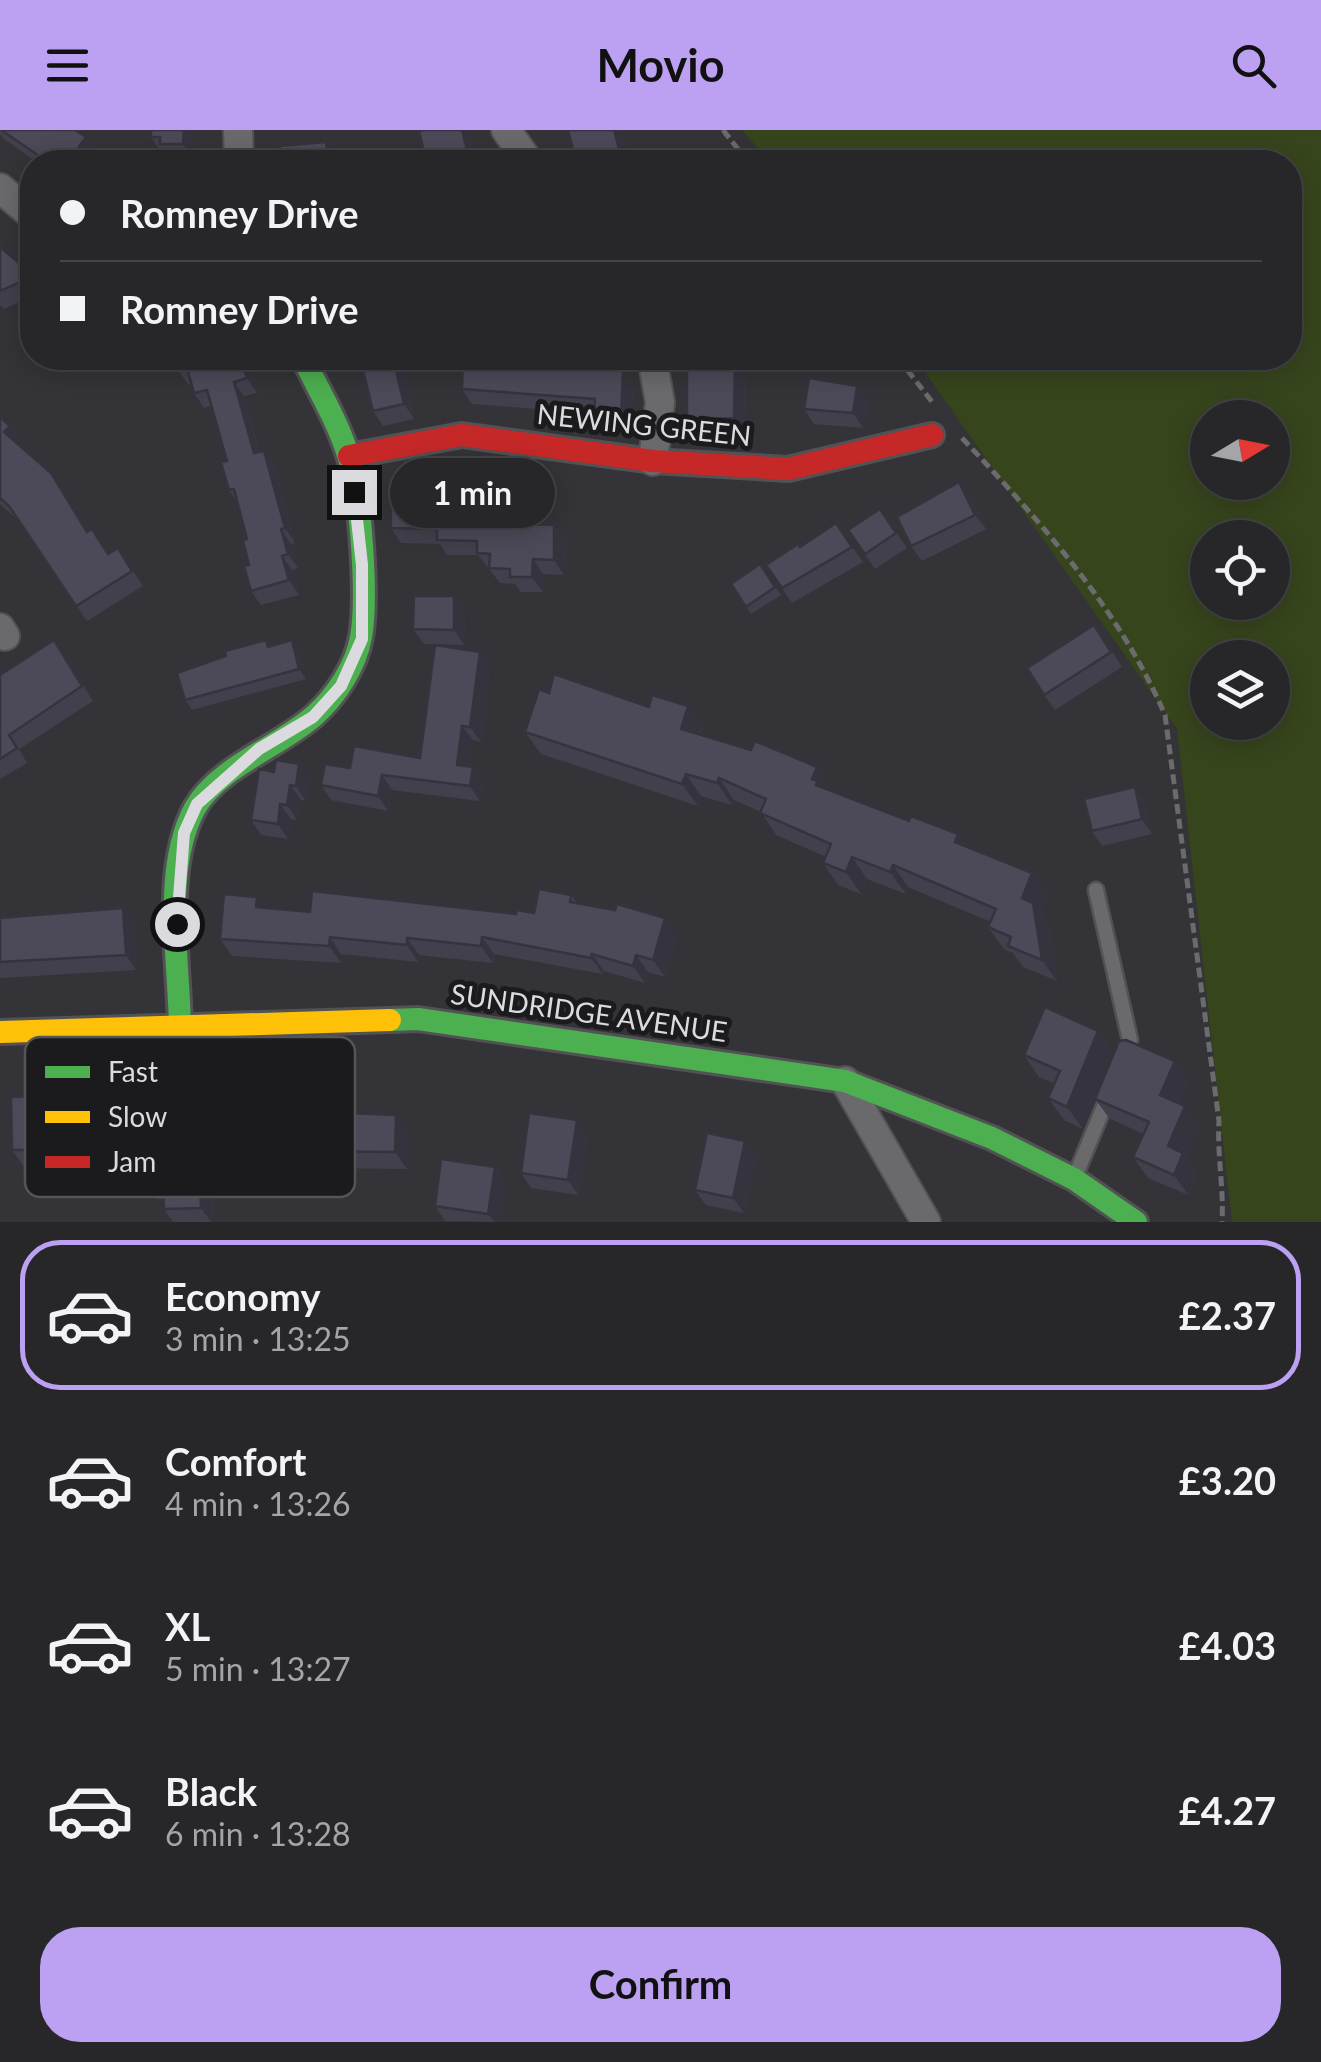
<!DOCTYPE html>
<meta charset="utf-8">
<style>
:root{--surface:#27272a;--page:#333336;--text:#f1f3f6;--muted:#a4a5a8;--line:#434447;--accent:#bca0f2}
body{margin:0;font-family:Lato,sans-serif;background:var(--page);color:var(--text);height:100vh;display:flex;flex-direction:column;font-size:38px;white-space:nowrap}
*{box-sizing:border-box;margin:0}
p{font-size:32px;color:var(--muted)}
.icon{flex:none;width:55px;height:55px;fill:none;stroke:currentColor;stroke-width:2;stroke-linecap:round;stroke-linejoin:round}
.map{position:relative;height:1092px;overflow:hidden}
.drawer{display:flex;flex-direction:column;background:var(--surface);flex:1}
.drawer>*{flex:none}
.guide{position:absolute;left:20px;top:20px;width:1282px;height:220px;border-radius:40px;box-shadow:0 5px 25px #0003,0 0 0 2px var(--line);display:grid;align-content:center;height:220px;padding:0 40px;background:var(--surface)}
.needle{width:65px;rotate:80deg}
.buttons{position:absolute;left:1190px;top:270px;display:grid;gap:20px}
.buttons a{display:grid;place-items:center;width:100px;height:100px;border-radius:50%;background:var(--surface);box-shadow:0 5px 25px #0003,0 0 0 2px var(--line);font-size:50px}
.end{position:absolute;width:45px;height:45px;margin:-22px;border:12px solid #dbdbdf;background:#111;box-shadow:0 0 0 5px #111}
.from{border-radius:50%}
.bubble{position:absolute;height:70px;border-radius:35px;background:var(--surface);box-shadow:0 5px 25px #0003,0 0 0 2px var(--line);font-size:32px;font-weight:700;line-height:70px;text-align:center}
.guide b{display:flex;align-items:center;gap:35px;height:95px;font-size:38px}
.guide b+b{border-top:2px solid var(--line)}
.guide i{width:25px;height:25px;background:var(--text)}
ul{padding:18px 0 0;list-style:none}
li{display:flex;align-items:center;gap:30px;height:150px;margin:0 20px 15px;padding:0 20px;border:5px solid transparent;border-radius:40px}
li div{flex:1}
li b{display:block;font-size:38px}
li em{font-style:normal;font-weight:700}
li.selected{border-color:var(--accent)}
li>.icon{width:90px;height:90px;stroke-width:1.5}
.primary-button{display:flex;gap:20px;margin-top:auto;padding:20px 40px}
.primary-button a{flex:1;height:115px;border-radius:40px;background:var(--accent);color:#111;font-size:40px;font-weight:700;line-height:115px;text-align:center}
header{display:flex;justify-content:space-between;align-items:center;height:130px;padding:0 40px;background:var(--accent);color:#111;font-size:45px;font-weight:700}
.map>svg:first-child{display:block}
.green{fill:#37451d;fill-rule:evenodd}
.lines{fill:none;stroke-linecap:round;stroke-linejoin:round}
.lane-casing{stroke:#525255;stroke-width:19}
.street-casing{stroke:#525255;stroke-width:32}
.fast-casing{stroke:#525255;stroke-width:28}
.slow-casing{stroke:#525255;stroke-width:28}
.jam-casing{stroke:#525255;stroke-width:28}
.path{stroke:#6b6b6e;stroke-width:5;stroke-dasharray:10 5;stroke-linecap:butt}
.lane{stroke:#6a6a6d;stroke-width:14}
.street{stroke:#6a6a6d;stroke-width:28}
.fast{stroke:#4caf50;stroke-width:22}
.slow{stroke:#ffc107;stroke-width:22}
.jam{stroke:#c62828;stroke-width:22}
.wall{fill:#41404c}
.shaded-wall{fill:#35343e}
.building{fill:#4c4a58;stroke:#35343e;stroke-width:2.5}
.route{stroke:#dbdbdf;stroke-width:12}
.labels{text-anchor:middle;stroke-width:10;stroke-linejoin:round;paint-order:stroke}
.street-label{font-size:28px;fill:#dbdbdf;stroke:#1b1b1d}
.key{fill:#1b1b1d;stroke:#555557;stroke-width:2.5}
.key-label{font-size:28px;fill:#dbdbdf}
</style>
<header><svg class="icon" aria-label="menu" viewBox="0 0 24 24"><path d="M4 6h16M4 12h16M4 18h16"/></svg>Movio<svg class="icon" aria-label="search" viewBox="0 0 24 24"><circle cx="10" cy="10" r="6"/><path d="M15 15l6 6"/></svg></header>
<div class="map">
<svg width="1321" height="1092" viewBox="0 0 1321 1092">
<rect width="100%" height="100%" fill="#343438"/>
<path class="green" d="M742 0H1321V1092H1232L1177 599 915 228H1290V32H770ZM1208 288H1272V352H1208ZM1208 408H1272V472H1208ZM1208 528H1272V592H1208Z"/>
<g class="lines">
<defs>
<g id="lane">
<polyline points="1096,760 1130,910 1125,929"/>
<polyline points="1074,1049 1110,962"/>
</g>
<g id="street">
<polyline points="238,0 239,32"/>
<polyline points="506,0 529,32"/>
<polyline points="0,58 32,85"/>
<polyline points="652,228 660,272 653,331"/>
<polyline points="0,498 5,506"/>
<polyline points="845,951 926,1092"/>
</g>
<g id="fast">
<polyline points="390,890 418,889 845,951 992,1008 1074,1049 1136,1092"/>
<path d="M180 897C179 830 162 739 195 678 219 636 281 616 315 585 336 566 356 536 361 507 368 468 361 363 348 325 338 292 318 259 303 228"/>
</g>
<polyline id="slow" points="0,902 390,890"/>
<polyline id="jam" points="349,326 462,305 653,331 788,339 932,305"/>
</defs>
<use href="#lane" class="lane-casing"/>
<use href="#street" class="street-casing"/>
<use href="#fast" class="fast-casing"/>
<use href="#slow" class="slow-casing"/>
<use href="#jam" class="jam-casing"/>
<g class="path">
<polyline points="723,0 748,32"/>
<polyline points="898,228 933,273"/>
<path d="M962 308C1040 391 1120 480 1165 585L1219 991C1217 1026 1224 1058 1222 1092"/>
</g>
<use href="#lane" class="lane"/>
<use href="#street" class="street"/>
<use href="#fast" class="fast"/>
<use href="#slow" class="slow"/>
<use href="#jam" class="jam"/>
</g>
<g class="wall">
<polygon points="0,0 75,0 86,7 96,22 89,32 37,32 4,9 0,4"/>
<polygon points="151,0 194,0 194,29 170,29 165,22 161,22 151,7"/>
<polygon points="568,0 627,23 651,21 659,32 581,32 574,23"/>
<polygon points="0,117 32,144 32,166 4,179 0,175"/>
<polygon points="68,228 138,228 138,231"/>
<polygon points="175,228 245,228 257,263 244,266 260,322 264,321 274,335 295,413 291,414 298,438 292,440 299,465 261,475 251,461 247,409 238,373 229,360 227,331 212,275 204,278 194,263 191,254 189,255 178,241"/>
<polygon points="353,228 417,228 419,239 403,242 414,289 383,296 373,281 363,241"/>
<polygon points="687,228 746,228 745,303 697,305 687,290"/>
<polygon points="610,240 623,241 633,256 631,303 605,301 594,286 595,283 472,274 462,259"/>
<polygon points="868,271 863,298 814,294 804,279"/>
<polygon points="0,287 10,296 20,311 18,313 51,343 88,401 108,424 118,418 143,456 87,491 18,390 0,374"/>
<polygon points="970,367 986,399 922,431 911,416"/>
<polygon points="474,376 507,378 518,395 554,395 565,410 564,445 543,444 543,462 521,462 515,454 500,453 478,425 447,425 440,414 401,413 391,398"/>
<polygon points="880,379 907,418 875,439 848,400"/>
<polygon points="836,393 863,432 792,473 766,435 800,417"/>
<polygon points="760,434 781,465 751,484 731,454"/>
<polygon points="454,466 465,481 464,515 424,514 413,499"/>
<polygon points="292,510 299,521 306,549 192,580 185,570 270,516"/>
<polygon points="1105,510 1122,537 1055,580 1044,565"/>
<polygon points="64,524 93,571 19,619 27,633 0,649 0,545"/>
<polygon points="490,536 481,612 473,610 469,637 473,637 483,652 480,671 392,660 388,681 331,670 321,655 350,638 420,628"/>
<polygon points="549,563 703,598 701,605 817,637 832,659 832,661 909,691 958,704 968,717 1032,743 1047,764 1040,783 1049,795 1057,851 1023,837 1013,823 1004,819 988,797 991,792 908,757 906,764 867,749 861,764 838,755 823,733 826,727 776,705 761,682 734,670 732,675 701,666 698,676 541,624 525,602"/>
<polygon points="259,639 310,649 306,671 301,670 297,690 291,689 288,709 261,705 251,690"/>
<polygon points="1135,657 1145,672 1152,704 1102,716 1092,701"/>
<polygon points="571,765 577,773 677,805 665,847 648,842 645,853 604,841 603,844 494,824 493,833 419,825 418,832 341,824 341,833 232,826 220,809 264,778 310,782 534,783"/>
<polygon points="123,778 134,793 136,840 0,848 0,788"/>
<polygon points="1098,901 1113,923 1083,999 1064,990 1048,968 1055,954 1039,947 1024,925"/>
<polygon points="1189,952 1179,974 1185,976 1199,997 1186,1027 1197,1044 1188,1065 1148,1048 1133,1027 1144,1004 1110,989 1095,969"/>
<polygon points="44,972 102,987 153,986 159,994 217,992 306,981 408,1002 407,1039 211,1037 213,1092 173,1092 164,1079 164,1069 158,1069 146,1052 145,1037 24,1037 12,1020"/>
<polygon points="587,1005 578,1065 531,1058 521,1043"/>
<polygon points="756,1026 744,1083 706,1075 695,1060"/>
<polygon points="495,1037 505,1052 500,1092 445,1091 435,1076"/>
</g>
<g class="shaded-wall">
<polygon points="184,0 194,0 194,29 183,14"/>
<polygon points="462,0 466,0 470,6 476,32 467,20"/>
<polygon points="614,0 621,0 629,32 620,23"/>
<polygon points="86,7 96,22 89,32 68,32"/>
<polygon points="326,12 337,27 337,32 328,32"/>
<polygon points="474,19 484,32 477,32"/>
<polygon points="240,228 245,228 257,263 247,248"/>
<polygon points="393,228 403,242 414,289 404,274"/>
<polygon points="411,228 417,228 419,239"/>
<polygon points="600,228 601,228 610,240 599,240"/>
<polygon points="735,228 746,228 745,303 734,288"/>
<polygon points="623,241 633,256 631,303 621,288"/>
<polygon points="234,252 244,266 264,338 254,323"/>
<polygon points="857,256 868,271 863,298 853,283"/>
<polygon points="10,296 20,311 15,317 4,302"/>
<polygon points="264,321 274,335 295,413 285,398"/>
<polygon points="959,352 970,367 986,399 975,385"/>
<polygon points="464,363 475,378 464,376"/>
<polygon points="507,378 518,393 517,409 507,394"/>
<polygon points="554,395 565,410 564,445 554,430"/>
<polygon points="281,399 291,414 298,438 288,424"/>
<polygon points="282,426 292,440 299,465 289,450"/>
<polygon points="533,429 543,444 543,462 532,447"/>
<polygon points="454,466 465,481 464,515 454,500"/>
<polygon points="292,510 299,521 306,549 299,539"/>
<polygon points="480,522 490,536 481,612 470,597"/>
<polygon points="688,576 703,598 696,621 681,599"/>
<polygon points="462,596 473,610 468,650 457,635"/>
<polygon points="299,634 310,649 306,671 296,656"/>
<polygon points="473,637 483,652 480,671 470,656"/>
<polygon points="817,637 832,659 829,667 816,655 812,649"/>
<polygon points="686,644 701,666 698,676 682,654"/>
<polygon points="382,645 392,660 388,681 378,666"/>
<polygon points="719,648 734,670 732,675 717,653"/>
<polygon points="290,655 301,670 297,690 287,675"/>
<polygon points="1135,657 1145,672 1152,704 1142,689"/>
<polygon points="280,674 291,689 288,709 278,694"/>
<polygon points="958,704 974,726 955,712"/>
<polygon points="852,727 867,749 861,764 846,742"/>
<polygon points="893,735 908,757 906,764 890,742"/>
<polygon points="1032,743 1047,764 1040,783 1049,795 1057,851 1042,830 1022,768"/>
<polygon points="123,778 134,793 136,840 126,825"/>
<polygon points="665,788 677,805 665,847 653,830"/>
<polygon points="330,807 341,824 341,833 329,816"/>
<polygon points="482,807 494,824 493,833 481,816"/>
<polygon points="407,808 419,825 418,832 407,815"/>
<polygon points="592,824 604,841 603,844 591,828"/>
<polygon points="636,825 648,842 645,853 633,836"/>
<polygon points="1098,901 1113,923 1083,999 1067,977"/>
<polygon points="1175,931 1189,952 1174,986 1160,965"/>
<polygon points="91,971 103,988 92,987"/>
<polygon points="1185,976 1199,997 1186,1027 1197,1044 1188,1065 1174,1045 1168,1016"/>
<polygon points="396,985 408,1002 407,1039 395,1022"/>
<polygon points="577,990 587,1005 578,1065 568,1050"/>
<polygon points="745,1011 756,1026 744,1083 733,1068"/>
<polygon points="199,1020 211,1037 213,1092 211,1092 201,1078"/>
<polygon points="495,1037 505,1052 500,1092 494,1092 488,1084"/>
</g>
<g class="building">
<polygon points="1,0 75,0 86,7 68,32 48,32"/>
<polygon points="151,0 184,0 183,14 160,14 160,7 151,7"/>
<polygon points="425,0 462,0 467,20 474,19 477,32 436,32 435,28 426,30 419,1"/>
<polygon points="568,0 614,0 620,23 651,21 654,32 594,32 590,19 574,23"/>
<polygon points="326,12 328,32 281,32 280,16"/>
<polygon points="0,117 32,144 32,147 0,161"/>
<polygon points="175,228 240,228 247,248 234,252 254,323 264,321 285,398 281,399 288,424 282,426 289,450 251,461 244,436 249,435 243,410 247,409 234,359 229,360 221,332 227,331 207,260 194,263 187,238 178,241"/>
<polygon points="360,228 393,228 404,274 373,281"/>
<polygon points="574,228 600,228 599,240 623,241 621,288 594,286 595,269 462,259 463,229 574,234"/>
<polygon points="687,228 735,228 734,288 687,290"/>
<polygon points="809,248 857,256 853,283 804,279"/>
<polygon points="0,287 10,296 4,302 51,343 87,402 92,399 108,424 118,418 132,441 76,476 9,376 0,368"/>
<polygon points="959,352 975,385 911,416 897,387"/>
<polygon points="391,354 464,363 464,376 507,378 507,394 554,395 554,430 533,429 532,447 510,447 510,439 489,438 490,424 477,423 477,411 437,410 437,399 391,398"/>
<polygon points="880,379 896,403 865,424 848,400"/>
<polygon points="836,393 852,417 782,458 766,435 798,414 800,417"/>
<polygon points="760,434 775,457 746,477 731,454"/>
<polygon points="414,466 454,466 454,500 413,499"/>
<polygon points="1094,495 1111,522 1044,565 1027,538"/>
<polygon points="54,510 82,556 9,605 17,618 0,629 0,545"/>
<polygon points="266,510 268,517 292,510 299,539 185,570 177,543 226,526 225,521"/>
<polygon points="435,515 480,522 470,597 462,596 457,635 473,637 470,656 382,645 378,666 321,655 325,634 350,638 354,616 420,628"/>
<polygon points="554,544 649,577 652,565 688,576 681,599 751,620 755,611 817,637 812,649 818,651 816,655 909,691 911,686 958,704 955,712 1032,743 1022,768 1033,773 1042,830 1008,816 1011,807 988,797 996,779 893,735 890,742 852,727 846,742 823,733 831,714 760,683 766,669 719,648 717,653 686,644 682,654 525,602 539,559 549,563"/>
<polygon points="276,630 299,634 296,656 290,655 287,675 280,674 278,694 251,690 259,639 274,642"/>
<polygon points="1135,657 1142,689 1092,701 1084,669"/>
<polygon points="539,759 571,765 570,772 615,780 617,774 665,788 653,830 636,825 633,836 592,824 591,828 482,807 481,816 407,808 407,815 330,807 329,816 220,809 224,764 257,767 256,777 310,782 312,761 516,784 517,780 534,783"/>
<polygon points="123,778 126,825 0,832 0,788"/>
<polygon points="1045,877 1098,901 1067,977 1048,968 1060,941 1024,925"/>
<polygon points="1126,910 1175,931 1160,965 1185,976 1168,1016 1183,1023 1174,1045 1133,1027 1149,992 1095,969 1119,911"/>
<polygon points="40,966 40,973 91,971 92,987 153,986 153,995 217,992 217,983 277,982 277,972 300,972 300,981 396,985 395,1022 199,1020 201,1078 164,1079 163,1051 146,1052 145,1020 12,1020 11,967"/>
<polygon points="529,983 577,990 568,1050 521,1043"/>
<polygon points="707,1003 745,1011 733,1068 695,1060"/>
<polygon points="441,1029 495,1037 488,1084 435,1076"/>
</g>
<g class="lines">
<polyline class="route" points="177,794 184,703 197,674 259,619 313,587 341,556 362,509 362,435 354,362"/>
</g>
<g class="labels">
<g class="street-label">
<text transform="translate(644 295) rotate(6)" y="10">NEWING GREEN</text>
<text transform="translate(589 883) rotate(8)" y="10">SUNDRIDGE AVENUE</text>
</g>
</g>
<rect x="25" y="907" width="330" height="160" rx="15" class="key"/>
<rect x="45" y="936" width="45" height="12" fill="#4caf50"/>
<rect x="45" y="981" width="45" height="12" fill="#ffc107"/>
<rect x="45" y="1026" width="45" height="12" fill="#c62828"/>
<g class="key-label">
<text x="108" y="952">Fast</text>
<text x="108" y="997">Slow</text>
<text x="108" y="1042">Jam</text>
</g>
</svg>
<div class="buttons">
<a><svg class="needle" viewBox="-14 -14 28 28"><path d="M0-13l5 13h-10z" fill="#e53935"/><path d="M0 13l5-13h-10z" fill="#a4a5a8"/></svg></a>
<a><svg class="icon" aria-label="locate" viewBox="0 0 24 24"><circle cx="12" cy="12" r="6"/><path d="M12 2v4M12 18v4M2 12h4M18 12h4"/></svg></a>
<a><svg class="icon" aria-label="layers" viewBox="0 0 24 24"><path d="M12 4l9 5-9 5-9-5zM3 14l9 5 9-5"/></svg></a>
</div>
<i class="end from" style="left:177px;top:794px"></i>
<i class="end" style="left:354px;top:362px"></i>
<div class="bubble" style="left:390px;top:328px;width:165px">1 min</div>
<div class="guide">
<b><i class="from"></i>Romney Drive</b>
<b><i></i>Romney Drive</b>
</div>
</div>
<section class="drawer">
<ul>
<li class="selected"><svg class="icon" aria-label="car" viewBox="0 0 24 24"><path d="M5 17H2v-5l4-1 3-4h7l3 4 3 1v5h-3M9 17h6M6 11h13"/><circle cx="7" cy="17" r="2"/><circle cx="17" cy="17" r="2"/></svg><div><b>Economy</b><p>3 min · 13:25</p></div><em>£2.37</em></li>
<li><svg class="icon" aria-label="car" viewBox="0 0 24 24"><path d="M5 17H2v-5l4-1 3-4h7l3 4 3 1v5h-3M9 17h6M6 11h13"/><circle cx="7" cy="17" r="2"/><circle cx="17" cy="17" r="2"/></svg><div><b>Comfort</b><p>4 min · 13:26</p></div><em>£3.20</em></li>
<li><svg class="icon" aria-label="car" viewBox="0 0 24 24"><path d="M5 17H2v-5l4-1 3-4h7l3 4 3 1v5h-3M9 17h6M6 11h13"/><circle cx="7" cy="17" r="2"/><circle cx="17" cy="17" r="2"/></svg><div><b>XL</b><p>5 min · 13:27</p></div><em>£4.03</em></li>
<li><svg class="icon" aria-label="car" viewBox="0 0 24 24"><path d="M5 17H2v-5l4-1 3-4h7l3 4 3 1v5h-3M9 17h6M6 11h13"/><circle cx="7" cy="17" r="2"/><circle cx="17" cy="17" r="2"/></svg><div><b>Black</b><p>6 min · 13:28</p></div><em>£4.27</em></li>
</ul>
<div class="primary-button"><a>Confirm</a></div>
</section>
